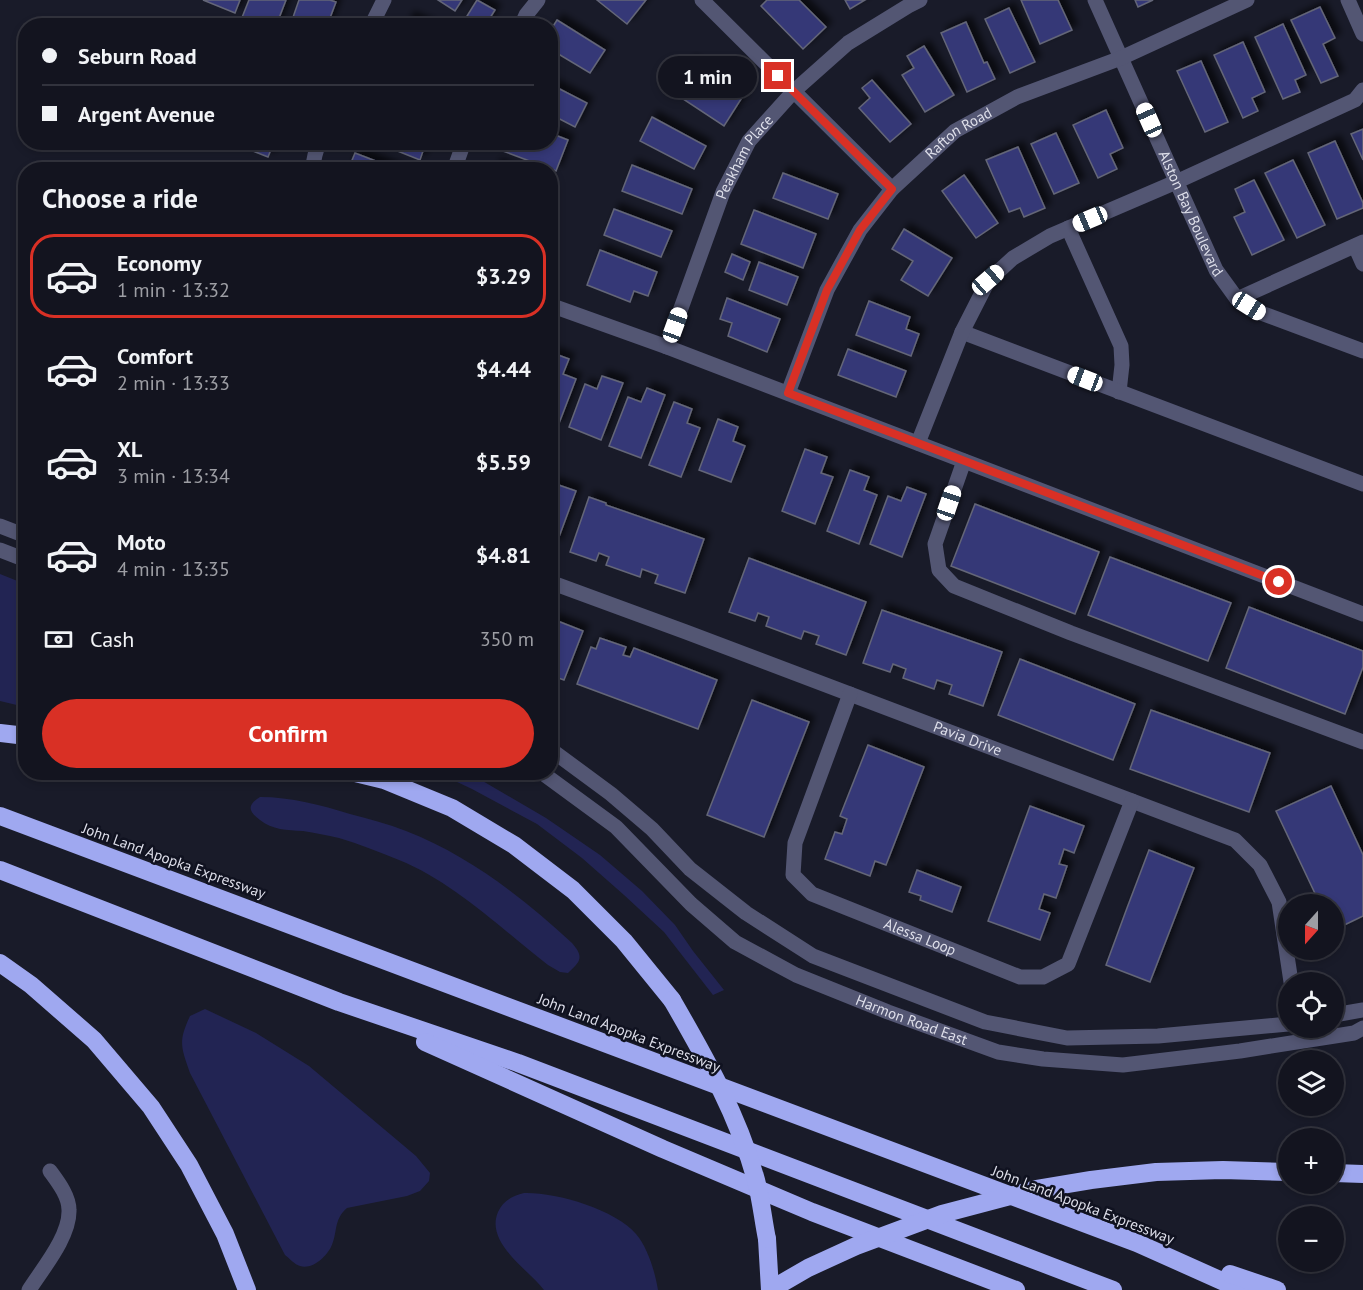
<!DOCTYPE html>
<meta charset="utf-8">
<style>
:root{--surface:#13141f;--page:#1c1d28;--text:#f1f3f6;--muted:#9d9ea4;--line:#32333d;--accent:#d93025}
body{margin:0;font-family:"PT Sans",sans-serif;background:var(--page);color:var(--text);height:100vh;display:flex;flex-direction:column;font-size:22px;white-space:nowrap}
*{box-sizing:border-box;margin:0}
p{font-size:20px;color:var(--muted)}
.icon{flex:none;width:33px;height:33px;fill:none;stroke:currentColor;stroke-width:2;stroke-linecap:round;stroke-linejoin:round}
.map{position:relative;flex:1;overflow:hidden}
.details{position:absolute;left:18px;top:162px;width:540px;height:618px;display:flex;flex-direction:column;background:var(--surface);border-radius:24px;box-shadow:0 3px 9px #0003,0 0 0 2px var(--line)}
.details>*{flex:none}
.banner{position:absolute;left:18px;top:18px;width:540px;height:132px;border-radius:24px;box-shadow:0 3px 9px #0003,0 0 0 2px var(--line);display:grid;align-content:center;height:132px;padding:0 24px;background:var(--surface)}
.needle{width:39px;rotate:201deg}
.tools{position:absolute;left:1278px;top:894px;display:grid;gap:12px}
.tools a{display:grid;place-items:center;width:66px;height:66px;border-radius:50%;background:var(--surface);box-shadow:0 3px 9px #0003,0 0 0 2px var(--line);font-size:30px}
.end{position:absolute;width:27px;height:27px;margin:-14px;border:8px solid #d93025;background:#fff;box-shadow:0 0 0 3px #fff}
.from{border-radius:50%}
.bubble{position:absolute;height:42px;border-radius:21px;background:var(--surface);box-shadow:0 3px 9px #0003,0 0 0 2px var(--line);font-size:20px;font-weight:700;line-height:42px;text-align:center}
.car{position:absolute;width:18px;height:36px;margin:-18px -9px;border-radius:8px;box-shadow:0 0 4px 2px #0007;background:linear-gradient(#fff 24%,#345 0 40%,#fff 0 76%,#345 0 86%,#fff 0)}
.banner b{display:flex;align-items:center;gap:21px;height:57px;font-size:22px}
.banner b+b{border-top:2px solid var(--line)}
.banner i{width:15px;height:15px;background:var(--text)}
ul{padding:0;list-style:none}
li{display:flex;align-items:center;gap:18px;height:84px;margin:0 12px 9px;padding:0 12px;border:3px solid transparent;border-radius:24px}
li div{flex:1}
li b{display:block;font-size:22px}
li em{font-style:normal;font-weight:700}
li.on{border-color:var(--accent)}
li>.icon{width:54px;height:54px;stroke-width:1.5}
h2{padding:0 24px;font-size:27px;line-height:72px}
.pay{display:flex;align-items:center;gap:15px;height:66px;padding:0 24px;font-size:22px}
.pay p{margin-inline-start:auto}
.cta{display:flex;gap:12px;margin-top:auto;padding:12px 24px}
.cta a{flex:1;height:69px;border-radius:36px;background:var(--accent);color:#fff;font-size:24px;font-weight:700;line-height:69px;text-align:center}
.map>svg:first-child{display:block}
.green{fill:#222453}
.building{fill:#363977;stroke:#646678;stroke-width:1.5;filter:url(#shadow)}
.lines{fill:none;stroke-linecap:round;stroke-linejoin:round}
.minor{stroke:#535673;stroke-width:15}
.highway{stroke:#9fa8f0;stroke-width:18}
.highway-bridge{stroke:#9fa8f0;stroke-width:18}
.route{stroke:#d93025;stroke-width:8}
.labels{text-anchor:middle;stroke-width:5;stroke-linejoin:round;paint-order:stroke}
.street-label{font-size:15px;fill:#dedfea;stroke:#101220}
</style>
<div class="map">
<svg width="1363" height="1290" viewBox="0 0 1363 1290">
<defs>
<filter id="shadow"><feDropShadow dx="5.5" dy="-5.5" stdDeviation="3" flood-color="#0009"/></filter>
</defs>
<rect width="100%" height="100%" fill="#191b29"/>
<g class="green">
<polygon points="0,574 25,584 25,707 0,701"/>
<polygon points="438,773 469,773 546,818 600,855 642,891 675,925 693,951 724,990 713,995 664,932 624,895 582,858 537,824 472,789"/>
<path d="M260 797C291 797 321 805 350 814 369 819 388 824 406 831 470 856 523 898 572 943 584 957 581 961 568 973L560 972 548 965C503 930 452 881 399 860 379 852 359 844 339 838 327 835 315 833 303 831 287 830 272 830 260 820 248 811 247 805 260 797Z"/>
<path d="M205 1009 256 1033 309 1066 416 1156 430 1173 429 1181 420 1191 407 1196 347 1208C333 1220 338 1233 331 1247 326 1257 312 1270 300 1266 295 1265 289 1258 285 1255L190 1073C181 1047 178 1042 190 1016Z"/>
<path d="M524 1193C555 1192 615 1209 636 1234 648 1248 655 1272 658 1290H544C528 1269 485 1243 498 1212 503 1201 512 1196 524 1193Z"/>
</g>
<g class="building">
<polygon points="203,0 240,0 235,13"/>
<polygon points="249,0 286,0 276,26 239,25"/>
<polygon points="299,0 330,0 336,2 327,26 290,26"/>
<polygon points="438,0 462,0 455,11"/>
<polygon points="477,0 495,10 485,26 483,26 467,16"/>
<polygon points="597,0 646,0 627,24"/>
<polygon points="767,0 799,0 826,27 803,49 761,6"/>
<polygon points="845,0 865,0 850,9"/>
<polygon points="1021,0 1058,0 1072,30 1040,44"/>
<polygon points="1135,0 1153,0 1138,7"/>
<polygon points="1320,7 1335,38 1323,44 1338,76 1321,83 1291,20"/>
<polygon points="1009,8 1035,62 1010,73 985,19"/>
<polygon points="409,17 430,26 405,26"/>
<polygon points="557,20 605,50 590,73 550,49 550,31"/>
<polygon points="966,22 984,63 987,62 995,79 967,92 941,33"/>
<polygon points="1283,24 1306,75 1295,80 1300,92 1283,99 1255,37"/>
<polygon points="1243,42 1265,92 1252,98 1258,111 1243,118 1214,55"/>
<polygon points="924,46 954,95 925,112 902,75 914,68 907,56"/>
<polygon points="1201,61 1228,122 1205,132 1177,71"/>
<polygon points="690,62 743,96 724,126 671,91"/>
<polygon points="872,80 911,124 890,142 859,108 870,98 862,88"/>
<polygon points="550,84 587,103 575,127 550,114"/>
<polygon points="1106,110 1123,148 1110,154 1117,169 1098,178 1073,125"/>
<polygon points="652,117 706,146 694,169 640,141"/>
<polygon points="1363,129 1363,160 1351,134"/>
<polygon points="550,133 568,140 556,171 495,148 498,142 550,142"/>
<polygon points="1056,133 1079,183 1054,194 1031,144"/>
<polygon points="1335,141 1363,203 1363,208 1337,219 1308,153"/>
<polygon points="230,142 274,142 268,157"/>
<polygon points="375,142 426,142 420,160"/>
<polygon points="1018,147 1045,208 1024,217 1020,208 1009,212 986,160"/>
<polygon points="355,153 399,170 348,170"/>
<polygon points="1293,160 1325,225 1297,238 1265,173"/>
<polygon points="496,164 511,170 494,170"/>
<polygon points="632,165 692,189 682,214 622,191"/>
<polygon points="783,173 838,194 828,219 773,198"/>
<polygon points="964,175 998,223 976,238 942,191"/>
<polygon points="1254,180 1284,240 1252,255 1234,217 1245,212 1235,189"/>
<polygon points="614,209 672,231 661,257 604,235"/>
<polygon points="754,210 816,234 803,268 741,244"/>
<polygon points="904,229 952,258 928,296 901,280 913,261 892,249"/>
<polygon points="600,250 657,272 648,296 634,291 630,302 587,285"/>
<polygon points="732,254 750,262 743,280 725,272"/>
<polygon points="759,262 798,277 787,305 749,290"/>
<polygon points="727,298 780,319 767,352 728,336 732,323 720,319"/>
<polygon points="869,301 910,317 906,329 919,334 911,356 856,335"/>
<polygon points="848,349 906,371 896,397 838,375"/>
<polygon points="550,352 569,359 563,374 576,379 558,426 550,423"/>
<polygon points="602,376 623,383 601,440 569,427 585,384 597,389"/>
<polygon points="647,388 665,395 641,458 609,446 628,397 641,402"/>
<polygon points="674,402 692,409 687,423 700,428 681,477 649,465"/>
<polygon points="718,419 738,427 733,441 745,446 731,482 699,470"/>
<polygon points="805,449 827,457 821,473 833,477 815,524 782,511"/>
<polygon points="850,470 869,477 864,490 877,495 859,544 827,531"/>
<polygon points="550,482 576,491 556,545 550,543"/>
<polygon points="907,487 926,494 902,557 870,544 888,496 901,501"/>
<polygon points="589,497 606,503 606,505 704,539 685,593 655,583 658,575 642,569 640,577 606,565 609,557 599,553 596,561 570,552"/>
<polygon points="975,504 1099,552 1075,614 951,566"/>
<polygon points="1110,557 1231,603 1208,661 1088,615"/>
<polygon points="749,558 866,602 846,655 816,644 819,636 804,631 801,639 766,626 769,617 758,613 755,621 729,612"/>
<polygon points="1249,607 1363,651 1363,667 1345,714 1226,668"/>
<polygon points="882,610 1002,652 983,706 949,694 952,685 937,680 934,689 903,678 906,669 893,664 890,672 863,663"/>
<polygon points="550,618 583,631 564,680 550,675"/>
<polygon points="600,638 626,647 623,655 630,657 634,648 717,680 698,729 577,684 591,647 596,649"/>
<polygon points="1020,659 1135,704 1113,760 998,715"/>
<polygon points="752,700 809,722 764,837 707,815"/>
<polygon points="1151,710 1270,753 1249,812 1130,769"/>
<polygon points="868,745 924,767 886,865 875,861 870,876 825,859 835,832 842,834 847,819 840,816"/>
<polygon points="1331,786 1363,855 1363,916 1334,930 1334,904 1320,904 1276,811"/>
<polygon points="1030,806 1084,826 1074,853 1064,849 1059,864 1067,866 1056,898 1044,894 1039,909 1050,913 1040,940 988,921"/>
<polygon points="1149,850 1194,868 1150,982 1106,965 1127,908"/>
<polygon points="917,870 961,887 952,912 920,900 921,896 909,892"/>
</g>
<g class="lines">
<g class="minor">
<polyline points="702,0 892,189"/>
<path id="s1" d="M1095 0 1216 270 1237 299 1261 313 1363 351"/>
<polyline points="1348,0 1363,34"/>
<polyline points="371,26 384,0"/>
<polyline points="521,26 526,15 538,0"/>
<polyline points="312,170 315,155 319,142"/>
<polyline points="454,170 464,142"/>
<polyline points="1068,228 1121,346 1122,365 1119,392"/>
<polyline points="1355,246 1363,264"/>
<polyline points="1237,299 1363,242"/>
<polyline points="550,305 667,347 1363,614"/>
<polyline points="962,332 1363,484"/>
<path id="s2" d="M667 347 723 192 749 141 794 91 848 43 908 6 920 0"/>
<path id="s3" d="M788 393 827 290 860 230 892 189 955 131 1017 97 1121 58 1247 0"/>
<polyline points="918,443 962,332 988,281 1013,258 1050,236 1176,182 1355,100 1363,90"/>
<polyline points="964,461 935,544 939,570 954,586 1071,633 1363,742"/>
<polyline points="0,526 26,536"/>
<polyline points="0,550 26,560"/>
<path id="s4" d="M550 582 686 632 1235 840 1260 865 1279 902 1291 982"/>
<path id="s5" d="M850 694 795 843 793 875 812 894 1020 977H1043L1068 964 1132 801"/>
<polyline points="550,749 611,794 652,829 690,869 746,913 813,956 985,1022 1067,1038 1158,1036 1288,1024"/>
<path id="s6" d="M541 772 616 827 691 904 735 942 796 975 888 1012 998 1052 1043 1059 1123 1065 1240 1051 1354 1033 1363 1028"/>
<polyline points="1334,1015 1363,1010"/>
<path d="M29 1290C43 1268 70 1236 69 1210 69 1196 58 1182 50 1171"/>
</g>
<g class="highway">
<polyline points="0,733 26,736"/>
<polyline points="351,772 384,780 452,808 514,845 573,890 624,941 672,1000"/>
<polyline points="0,816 1137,1243 1242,1290"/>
<polyline points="0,870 339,1002 518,1063 1113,1290"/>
<polyline points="0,963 31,985 94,1040 151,1107 189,1165 225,1234 247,1290"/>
<polyline points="425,1042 663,1149 812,1212 1016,1290"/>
<polyline points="1334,1173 1363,1174"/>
<polyline points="767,1239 770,1290"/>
<polyline points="1230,1274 1277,1290"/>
</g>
<g class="highway-bridge">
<path d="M672 1000C705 1057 738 1115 756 1180 761 1199 763 1219 767 1239"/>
<polyline points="770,1290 808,1268 856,1246 942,1214 1037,1189 1091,1180 1156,1172 1223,1170 1288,1172"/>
</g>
</g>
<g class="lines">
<polyline class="route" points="778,76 892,189 860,230 827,290 788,393 1279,582"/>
</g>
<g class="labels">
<g class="street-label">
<text dy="5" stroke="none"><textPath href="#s3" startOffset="318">Rafton Road</textPath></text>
<text dy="5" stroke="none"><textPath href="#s2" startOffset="206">Peakham Place</textPath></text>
<text dy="5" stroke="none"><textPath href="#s1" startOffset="234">Alston Bay Boulevard</textPath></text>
<text dy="5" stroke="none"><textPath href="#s4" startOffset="446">Pavia Drive</textPath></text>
<text transform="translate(174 861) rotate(20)" y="5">John Land Apopka Expressway</text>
<text dy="5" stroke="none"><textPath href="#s5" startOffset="334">Alessa Loop</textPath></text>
<text dy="5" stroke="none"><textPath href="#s6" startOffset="452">Harmon Road East</textPath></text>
<text transform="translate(629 1033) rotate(21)" y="5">John Land Apopka Expressway</text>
<text transform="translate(1083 1205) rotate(21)" y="5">John Land Apopka Expressway</text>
</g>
</g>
</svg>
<div class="tools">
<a><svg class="needle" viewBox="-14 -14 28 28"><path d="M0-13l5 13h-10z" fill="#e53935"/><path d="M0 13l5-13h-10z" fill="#9d9ea4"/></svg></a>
<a><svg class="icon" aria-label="locate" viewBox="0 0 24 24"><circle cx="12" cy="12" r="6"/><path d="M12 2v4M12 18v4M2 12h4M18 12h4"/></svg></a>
<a><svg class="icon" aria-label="layers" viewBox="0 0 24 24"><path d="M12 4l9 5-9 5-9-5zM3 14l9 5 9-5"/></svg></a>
<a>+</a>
<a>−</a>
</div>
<i class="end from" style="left:1279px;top:582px"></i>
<i class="end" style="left:778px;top:76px"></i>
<div class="bubble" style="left:658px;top:56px;width:99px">1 min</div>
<i class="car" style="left:1149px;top:120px;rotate:336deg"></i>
<i class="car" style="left:1090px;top:219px;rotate:247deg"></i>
<i class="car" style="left:988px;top:280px;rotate:49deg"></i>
<i class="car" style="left:1249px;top:306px;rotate:122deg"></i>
<i class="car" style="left:675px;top:325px;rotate:20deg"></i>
<i class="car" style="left:1085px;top:379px;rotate:291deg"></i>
<i class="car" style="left:949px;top:503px;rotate:19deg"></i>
<div class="banner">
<b><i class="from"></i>Seburn Road</b>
<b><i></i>Argent Avenue</b>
</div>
<section class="details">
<h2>Choose a ride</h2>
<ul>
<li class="on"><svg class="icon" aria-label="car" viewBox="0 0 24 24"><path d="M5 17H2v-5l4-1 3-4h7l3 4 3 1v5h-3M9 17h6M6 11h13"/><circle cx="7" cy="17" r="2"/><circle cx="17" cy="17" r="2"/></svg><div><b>Economy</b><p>1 min · 13:32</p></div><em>$3.29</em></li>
<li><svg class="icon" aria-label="car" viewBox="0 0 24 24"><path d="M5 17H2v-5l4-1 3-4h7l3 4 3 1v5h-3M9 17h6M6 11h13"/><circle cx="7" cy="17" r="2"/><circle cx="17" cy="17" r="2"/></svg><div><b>Comfort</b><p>2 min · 13:33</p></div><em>$4.44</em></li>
<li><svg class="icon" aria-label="car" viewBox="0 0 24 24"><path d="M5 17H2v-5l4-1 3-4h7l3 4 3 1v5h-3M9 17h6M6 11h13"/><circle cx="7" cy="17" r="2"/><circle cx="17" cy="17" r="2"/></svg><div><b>XL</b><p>3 min · 13:34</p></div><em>$5.59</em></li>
<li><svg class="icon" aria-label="car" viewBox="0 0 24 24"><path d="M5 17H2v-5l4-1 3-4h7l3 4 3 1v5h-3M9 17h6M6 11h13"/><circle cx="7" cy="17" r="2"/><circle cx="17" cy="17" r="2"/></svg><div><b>Moto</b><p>4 min · 13:35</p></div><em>$4.81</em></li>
</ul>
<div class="pay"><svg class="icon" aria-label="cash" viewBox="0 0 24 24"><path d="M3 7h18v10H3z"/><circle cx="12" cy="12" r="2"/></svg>Cash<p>350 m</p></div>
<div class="cta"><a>Confirm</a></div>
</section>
</div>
